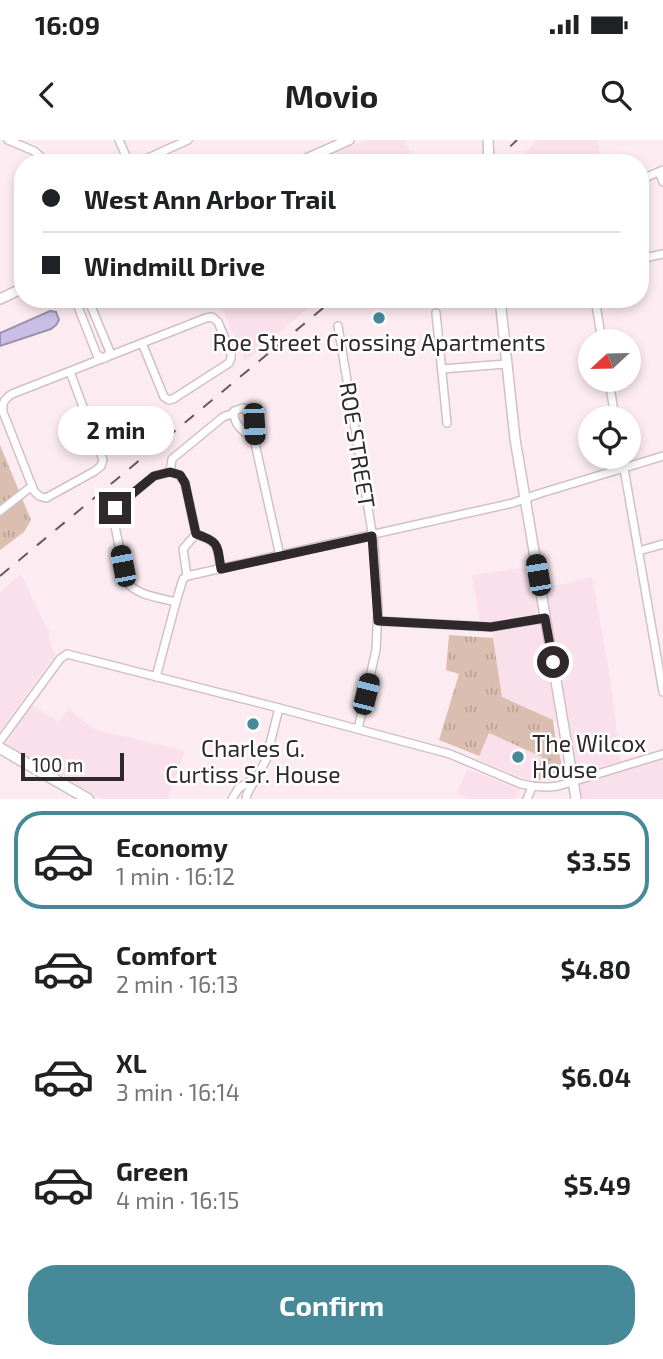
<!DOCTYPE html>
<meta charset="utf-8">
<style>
:root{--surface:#fff;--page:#f2f2f2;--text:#202124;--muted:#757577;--line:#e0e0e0;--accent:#468999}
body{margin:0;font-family:"Exo 2",sans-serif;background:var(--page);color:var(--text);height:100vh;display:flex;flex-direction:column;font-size:26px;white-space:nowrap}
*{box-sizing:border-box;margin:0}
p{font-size:23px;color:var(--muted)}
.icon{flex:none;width:38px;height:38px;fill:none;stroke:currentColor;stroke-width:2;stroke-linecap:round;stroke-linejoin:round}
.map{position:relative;height:659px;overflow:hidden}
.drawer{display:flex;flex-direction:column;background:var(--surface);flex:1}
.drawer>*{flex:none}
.top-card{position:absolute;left:14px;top:14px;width:635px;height:154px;border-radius:28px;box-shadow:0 4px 10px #0003;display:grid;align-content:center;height:154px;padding:0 28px;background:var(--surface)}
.needle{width:46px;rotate:248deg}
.controls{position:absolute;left:578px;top:189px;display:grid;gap:14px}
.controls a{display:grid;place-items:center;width:63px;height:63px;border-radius:50%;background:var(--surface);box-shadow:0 4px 10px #0003;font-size:35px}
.scale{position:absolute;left:21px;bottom:18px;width:103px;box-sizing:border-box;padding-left:7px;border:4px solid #2f292c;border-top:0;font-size:19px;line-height:24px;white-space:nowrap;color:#2f292c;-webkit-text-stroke:5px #fff;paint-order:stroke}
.end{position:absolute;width:32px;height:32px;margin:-16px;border:9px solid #2f292c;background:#fff;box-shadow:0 0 0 4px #fff}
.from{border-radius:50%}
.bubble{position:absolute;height:49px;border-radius:24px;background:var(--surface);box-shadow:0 4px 10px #0003;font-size:23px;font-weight:700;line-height:49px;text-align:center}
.car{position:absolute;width:21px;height:42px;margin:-21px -10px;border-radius:9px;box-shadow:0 0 5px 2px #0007;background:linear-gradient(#222 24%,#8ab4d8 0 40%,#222 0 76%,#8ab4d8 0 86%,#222 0)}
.top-card b{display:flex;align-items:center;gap:24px;height:66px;font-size:26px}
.top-card b+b{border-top:2px solid var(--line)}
.top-card i{width:18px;height:18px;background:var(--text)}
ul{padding:12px 0 0;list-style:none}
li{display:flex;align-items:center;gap:21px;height:98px;margin:0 14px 10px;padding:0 14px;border:4px solid transparent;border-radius:28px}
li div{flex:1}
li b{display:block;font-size:26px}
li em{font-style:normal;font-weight:700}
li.active{border-color:var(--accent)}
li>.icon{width:63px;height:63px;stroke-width:1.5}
.action{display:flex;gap:14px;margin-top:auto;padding:14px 28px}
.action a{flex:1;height:80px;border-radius:28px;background:var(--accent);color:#fff;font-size:28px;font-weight:700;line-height:80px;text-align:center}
.status{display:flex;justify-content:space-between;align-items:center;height:49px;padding:0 35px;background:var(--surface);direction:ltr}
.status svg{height:19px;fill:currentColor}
header{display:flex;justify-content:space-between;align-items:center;height:91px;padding:0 28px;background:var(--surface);font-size:32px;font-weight:700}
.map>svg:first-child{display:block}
.built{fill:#f9e0ea}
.grass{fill:url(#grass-tufts)}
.park{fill:url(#park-dots)}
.water{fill:#c9bee5;stroke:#9b91ae;stroke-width:2}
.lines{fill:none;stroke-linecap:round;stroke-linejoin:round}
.minor-casing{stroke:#d1c1c7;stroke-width:10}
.tertiary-casing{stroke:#d1c1c7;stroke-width:12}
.secondary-casing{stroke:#d1c1c7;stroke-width:13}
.minor{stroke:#fff;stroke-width:7}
.tertiary{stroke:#fff;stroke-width:9}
.secondary{stroke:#fff;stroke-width:10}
.rail{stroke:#635a5e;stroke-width:2;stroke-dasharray:12 12;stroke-linecap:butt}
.route{stroke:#2f292c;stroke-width:9}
.poi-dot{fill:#468999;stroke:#fff;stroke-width:2.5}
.labels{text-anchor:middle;stroke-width:5;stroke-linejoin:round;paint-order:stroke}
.poi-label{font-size:23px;fill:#2f292c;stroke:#fff}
.street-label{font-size:23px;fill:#2f292c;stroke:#fff}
</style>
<div class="status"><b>16:09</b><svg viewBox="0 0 49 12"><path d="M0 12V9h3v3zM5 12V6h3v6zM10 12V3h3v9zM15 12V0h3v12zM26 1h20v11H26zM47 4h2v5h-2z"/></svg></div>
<header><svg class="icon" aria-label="back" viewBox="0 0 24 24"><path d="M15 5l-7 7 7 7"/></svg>Movio<svg class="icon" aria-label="search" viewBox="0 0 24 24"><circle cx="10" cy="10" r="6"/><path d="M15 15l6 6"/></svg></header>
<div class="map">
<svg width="663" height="659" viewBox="0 0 663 659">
<defs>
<pattern id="grass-tufts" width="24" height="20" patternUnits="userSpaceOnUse" patternTransform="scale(1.75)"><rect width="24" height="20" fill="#dabeb0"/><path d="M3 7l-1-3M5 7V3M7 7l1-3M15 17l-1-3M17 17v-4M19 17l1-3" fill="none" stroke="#bba398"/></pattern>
<pattern id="park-dots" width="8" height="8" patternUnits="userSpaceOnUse" patternTransform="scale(1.75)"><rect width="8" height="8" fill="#dabeb0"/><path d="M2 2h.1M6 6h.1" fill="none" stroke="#bba398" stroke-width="1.8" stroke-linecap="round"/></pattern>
</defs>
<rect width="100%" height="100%" fill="#fcecf2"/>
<g class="built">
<polygon points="366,0 405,0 414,23 314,23"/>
<polygon points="538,0 598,0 601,23 514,23"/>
<polygon points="218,159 319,159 245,221"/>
<polygon points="530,427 538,469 535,475 493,483 480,482 472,435"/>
<polygon points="21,434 46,487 50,491 48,497 55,515 0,591 0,452"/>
<polygon points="592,437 609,532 621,621 587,631 576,624 546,448"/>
<polygon points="540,483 557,582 502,557 492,491"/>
<polygon points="31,564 59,582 68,569 94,589 185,611 167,659 101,659 6,604"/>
<polygon points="489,593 542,617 530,641 477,619"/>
<polygon points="663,619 663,659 582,659 579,643"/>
<polygon points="467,629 520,649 515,659 466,659 467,657 457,653"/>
</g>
<g class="grass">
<polygon points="0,305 31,380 24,392 0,410"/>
<polygon points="449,495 493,498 502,557 553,580 555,595 550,599 542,617 489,593 479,616 439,600 459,534 446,530"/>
</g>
<path class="park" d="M555 595 562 626 560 635C553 641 541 641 533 638L550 599Z"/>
<polygon class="water" points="50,171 56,172 59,180 56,185 51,189 0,206 0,193"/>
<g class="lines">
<defs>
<g id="minor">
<polyline points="8,0 34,11 48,23"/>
<polyline points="119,0 129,23"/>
<polyline points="137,23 188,0"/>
<polyline points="659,32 663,42"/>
<polyline points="640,40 663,30"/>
<polyline points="640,119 663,114"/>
<polyline points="75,159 97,215 104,218"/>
<polyline points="88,159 110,212 105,218"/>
<polyline points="595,159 602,201"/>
<polyline points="436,173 447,283"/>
<polyline points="338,186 374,404 378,469 376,510 358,589"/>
<polyline points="442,229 506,224"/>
<path d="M70 232 103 320 101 326 95 331 46 358 39 356 34 351 3 272C2 263 4 259 12 254L206 178 212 177 218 182 231 213V218L229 223 173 259 169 260 164 257 142 203"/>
<polyline points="609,240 615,278"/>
<path d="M254 299C244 292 233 285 234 271L243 268 248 269 253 280 254 299 280 416"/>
<polyline points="622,317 663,552"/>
<polyline points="170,332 172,319 223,277 234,273"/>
<polyline points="0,371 32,346"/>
<polyline points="639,411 663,404"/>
<path d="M187 436 183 409 196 394C220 402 216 405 221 429"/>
<path d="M176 462C158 457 137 456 126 441L113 376 115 368 154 336 170 332 180 335 185 343 196 394"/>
<polyline points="378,481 491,487 546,478"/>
<polyline points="156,537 176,462 183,439 187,436 513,363 538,354 663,316"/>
<path d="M0 601 60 519 67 514 279 568 450 614 521 644C534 647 545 648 558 646L663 614"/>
<polyline points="232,659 238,649 257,636"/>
<polyline points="246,659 247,654 266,620 279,568"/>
<polyline points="527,659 532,647"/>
</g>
<g id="tertiary">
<polyline points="488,0 489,23"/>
<polyline points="297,23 349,0"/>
<polyline points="0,159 23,148"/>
<polyline points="500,159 515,299 576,659"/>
</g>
<polyline id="secondary" points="0,608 88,659"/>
</defs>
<use href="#minor" class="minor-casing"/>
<use href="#tertiary" class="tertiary-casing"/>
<use href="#secondary" class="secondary-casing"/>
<use href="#minor" class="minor"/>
<use href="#tertiary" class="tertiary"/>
<use href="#secondary" class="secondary"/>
<g class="rail">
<polyline points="493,23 517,0"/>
<polyline points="0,436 334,159"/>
</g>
</g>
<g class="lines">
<path class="route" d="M115 368 154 336 170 332 180 335 185 343 196 394C220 402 217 405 221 429L372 396 378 481 491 487 545 478 553 522"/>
</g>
<g class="poi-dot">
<circle cx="379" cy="178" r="7"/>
<circle cx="253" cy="584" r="7"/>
<circle cx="518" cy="617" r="7"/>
</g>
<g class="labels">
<g class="poi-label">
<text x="379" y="211">Roe Street Crossing Apartments</text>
<text x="532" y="612" text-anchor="start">The Wilcox<tspan x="532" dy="26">House</tspan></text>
<text x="253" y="617">Charles G.<tspan x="253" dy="26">Curtiss Sr. House</tspan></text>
</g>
<g class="street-label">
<text transform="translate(357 305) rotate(81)" y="8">ROE STREET</text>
</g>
</g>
</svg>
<div class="controls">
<a><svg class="needle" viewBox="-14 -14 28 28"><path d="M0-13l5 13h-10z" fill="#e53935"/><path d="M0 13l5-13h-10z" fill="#757577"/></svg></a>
<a><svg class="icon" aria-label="locate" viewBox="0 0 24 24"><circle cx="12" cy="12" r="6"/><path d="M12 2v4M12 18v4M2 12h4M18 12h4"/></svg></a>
</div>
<div class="scale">100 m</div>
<i class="end from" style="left:553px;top:522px"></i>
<i class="end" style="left:115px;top:368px"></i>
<div class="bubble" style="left:58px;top:266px;width:116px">2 min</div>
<i class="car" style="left:254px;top:284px;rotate:177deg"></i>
<i class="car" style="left:123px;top:426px;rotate:349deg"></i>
<i class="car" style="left:538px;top:435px;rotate:350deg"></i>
<i class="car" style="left:366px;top:554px;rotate:14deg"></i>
<div class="top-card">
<b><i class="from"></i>West Ann Arbor Trail</b>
<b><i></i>Windmill Drive</b>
</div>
</div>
<section class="drawer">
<ul>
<li class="active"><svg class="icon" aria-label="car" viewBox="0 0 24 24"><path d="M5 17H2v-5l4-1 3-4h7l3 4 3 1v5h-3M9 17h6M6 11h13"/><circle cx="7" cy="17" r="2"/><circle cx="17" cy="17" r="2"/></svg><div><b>Economy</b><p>1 min · 16:12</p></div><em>$3.55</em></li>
<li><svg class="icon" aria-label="car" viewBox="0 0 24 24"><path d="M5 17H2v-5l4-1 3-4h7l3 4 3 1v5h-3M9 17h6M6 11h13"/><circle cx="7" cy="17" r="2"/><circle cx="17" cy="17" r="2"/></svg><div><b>Comfort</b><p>2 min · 16:13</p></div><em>$4.80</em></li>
<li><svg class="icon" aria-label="car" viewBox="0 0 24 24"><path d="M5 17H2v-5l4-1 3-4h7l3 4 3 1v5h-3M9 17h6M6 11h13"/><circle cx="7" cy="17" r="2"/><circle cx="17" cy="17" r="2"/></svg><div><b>XL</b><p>3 min · 16:14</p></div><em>$6.04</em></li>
<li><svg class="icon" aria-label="car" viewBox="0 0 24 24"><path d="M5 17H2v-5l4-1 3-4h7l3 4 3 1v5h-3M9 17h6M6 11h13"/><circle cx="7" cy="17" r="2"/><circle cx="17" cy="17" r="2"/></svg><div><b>Green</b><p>4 min · 16:15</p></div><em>$5.49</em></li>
</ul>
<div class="action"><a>Confirm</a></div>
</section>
